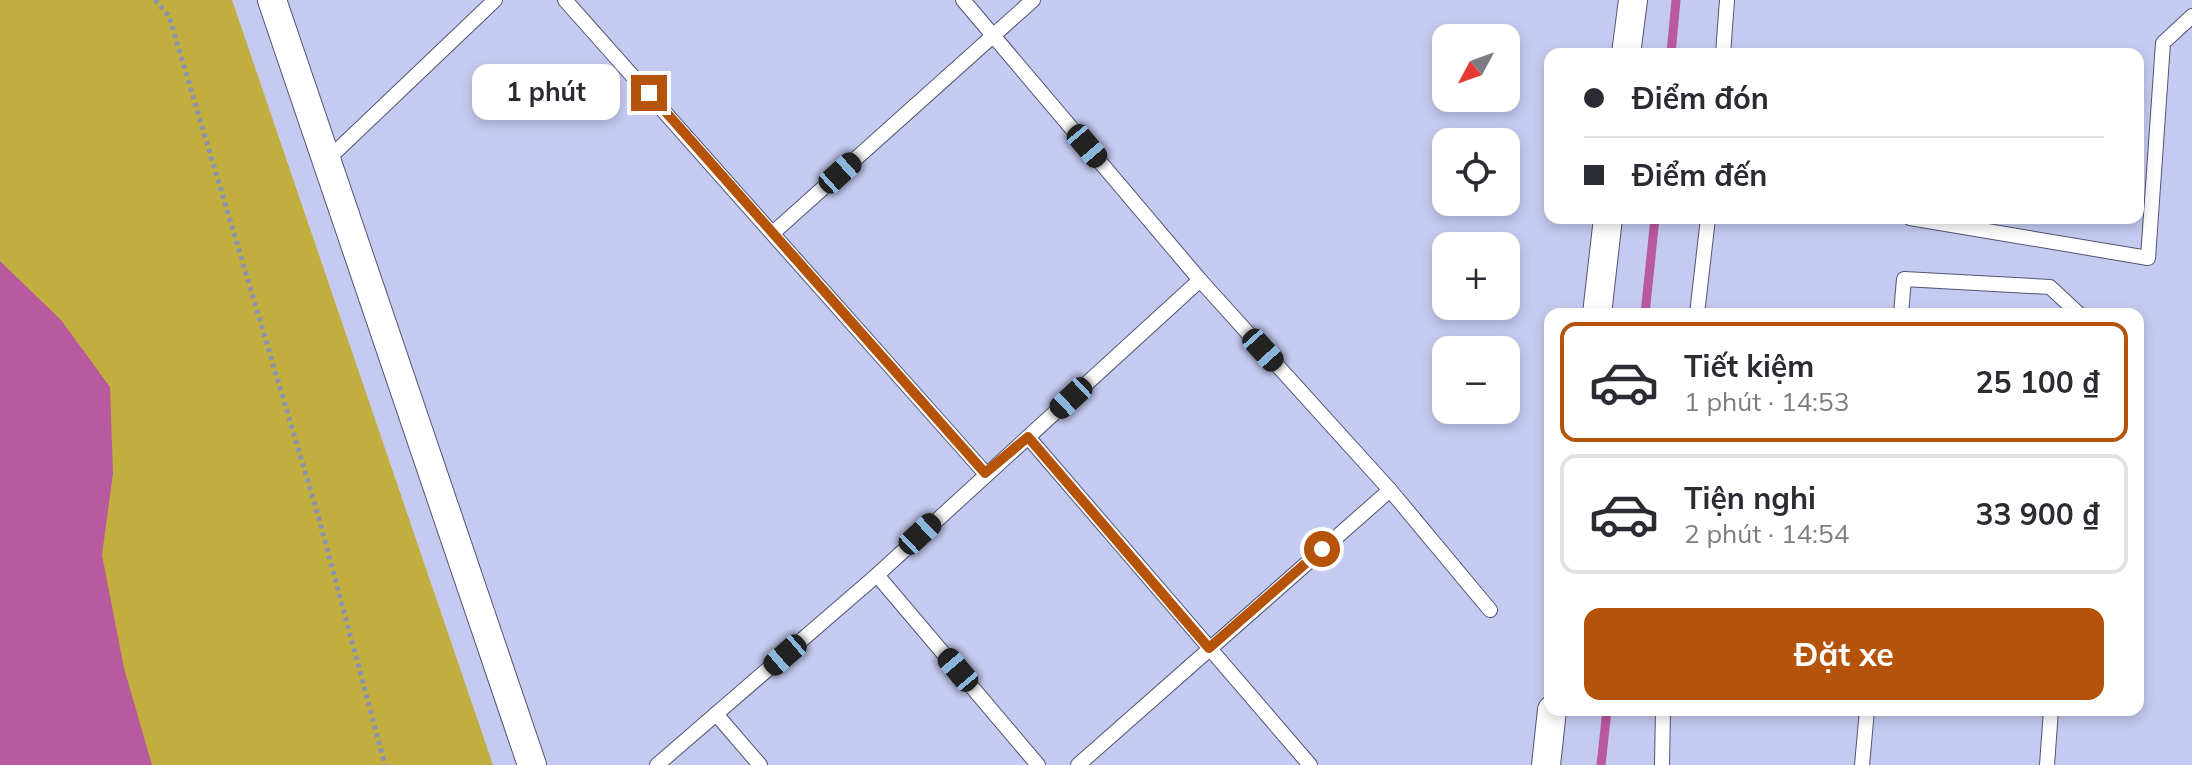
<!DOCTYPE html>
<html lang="vi">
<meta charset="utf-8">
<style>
:root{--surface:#fff;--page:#f7f7f7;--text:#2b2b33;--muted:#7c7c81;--line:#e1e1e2;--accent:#b45309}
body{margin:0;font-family:Mulish,sans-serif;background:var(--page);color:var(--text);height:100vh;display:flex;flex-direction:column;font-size:30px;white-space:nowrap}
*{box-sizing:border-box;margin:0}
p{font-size:26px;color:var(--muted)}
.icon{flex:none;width:44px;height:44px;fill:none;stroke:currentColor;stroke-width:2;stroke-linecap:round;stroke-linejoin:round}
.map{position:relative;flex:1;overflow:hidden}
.sheet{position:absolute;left:1544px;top:308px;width:600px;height:408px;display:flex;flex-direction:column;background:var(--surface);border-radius:16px;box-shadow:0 4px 12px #0003}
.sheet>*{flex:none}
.guide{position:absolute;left:1544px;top:48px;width:600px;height:176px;border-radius:16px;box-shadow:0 4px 12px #0003;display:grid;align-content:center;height:176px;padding:0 40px;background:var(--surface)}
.needle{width:52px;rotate:229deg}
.buttons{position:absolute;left:1432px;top:24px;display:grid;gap:16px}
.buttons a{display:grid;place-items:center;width:88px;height:88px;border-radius:16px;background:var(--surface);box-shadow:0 4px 12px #0003;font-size:40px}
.end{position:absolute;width:36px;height:36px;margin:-18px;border:10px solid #b45309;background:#fff;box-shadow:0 0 0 4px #fff}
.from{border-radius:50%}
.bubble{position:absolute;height:56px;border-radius:16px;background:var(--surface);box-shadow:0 4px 12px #0003;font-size:26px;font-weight:700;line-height:56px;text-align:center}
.car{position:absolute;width:24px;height:48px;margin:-24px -12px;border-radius:10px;box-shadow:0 0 6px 2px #0007;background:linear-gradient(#222 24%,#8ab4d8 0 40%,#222 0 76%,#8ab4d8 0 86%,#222 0)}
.guide b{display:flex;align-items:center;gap:28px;height:76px;font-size:30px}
.guide b+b{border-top:2px solid var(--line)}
.guide i{width:20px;height:20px;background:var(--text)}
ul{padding:14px 0 0;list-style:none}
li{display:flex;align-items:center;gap:24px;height:120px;margin:0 16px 12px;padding:0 24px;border:4px solid var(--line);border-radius:16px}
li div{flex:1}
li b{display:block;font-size:30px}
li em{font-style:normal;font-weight:700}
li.current{border-color:var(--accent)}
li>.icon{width:72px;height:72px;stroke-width:1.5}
.action{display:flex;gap:16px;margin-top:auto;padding:16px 40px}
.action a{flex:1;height:92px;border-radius:16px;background:var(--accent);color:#fff;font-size:32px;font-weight:700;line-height:92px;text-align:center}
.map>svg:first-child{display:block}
.green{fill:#c2ae3e}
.water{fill:#b9599e}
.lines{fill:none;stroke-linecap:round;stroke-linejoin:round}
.stream{stroke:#b9599e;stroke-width:9}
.service-casing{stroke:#515575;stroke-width:16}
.minor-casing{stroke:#515575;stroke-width:30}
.path{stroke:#8d91af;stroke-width:5;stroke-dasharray:4 4;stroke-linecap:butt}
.service{stroke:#fff;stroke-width:14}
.minor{stroke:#fff;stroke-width:28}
.route{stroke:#b45309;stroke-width:10}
</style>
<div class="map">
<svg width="2192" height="765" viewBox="0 0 2192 765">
<rect width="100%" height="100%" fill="#c5caf0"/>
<polygon class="green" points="0,0 232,0 493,765 0,765"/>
<polygon class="water" points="0,261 61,320 110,387 113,473 102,555 124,668 152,765 0,765"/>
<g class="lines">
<g class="stream">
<polyline points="1671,54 1676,0"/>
<polyline points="1645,314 1655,218"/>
<polyline points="1601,765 1607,710"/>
</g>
<defs>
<g id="service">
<polyline points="565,0 985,473"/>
<polyline points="963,0 1200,280 1390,490 1490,610"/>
<polyline points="1723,54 1727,0"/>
<polyline points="326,161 495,0"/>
<polyline points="1910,218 2148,258 2163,43 2192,16"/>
<polyline points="774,232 1033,0"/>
<polyline points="1697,314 1708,218"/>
<polyline points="1901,314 1904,279 2050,287 2079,314"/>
<polyline points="1028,437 1310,765"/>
<polyline points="877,575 1038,765"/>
<polyline points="716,714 760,765"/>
<polyline points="657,765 877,575 1200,280"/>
<polyline points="1078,765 1390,490"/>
<polyline points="1662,765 1663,710"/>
<polyline points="1862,765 1867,710"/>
<polyline points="2047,765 2051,710"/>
</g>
<g id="minor">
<polyline points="272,0 532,765"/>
<polyline points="1626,54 1633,0"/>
<polyline points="1597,314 1608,218"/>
<polyline points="1546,765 1552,710"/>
</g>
</defs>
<use href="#service" class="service-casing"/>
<use href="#minor" class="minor-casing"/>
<polyline class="path" points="155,0 169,16 184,66 318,515 385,765"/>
<use href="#service" class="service"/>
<use href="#minor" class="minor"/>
</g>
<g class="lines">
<polyline class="route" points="649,93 985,473 1028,437 1209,648 1322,549"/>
</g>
</svg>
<div class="buttons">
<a><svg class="needle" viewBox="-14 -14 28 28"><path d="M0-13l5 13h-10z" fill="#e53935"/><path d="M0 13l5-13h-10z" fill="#7c7c81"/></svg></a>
<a><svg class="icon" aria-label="locate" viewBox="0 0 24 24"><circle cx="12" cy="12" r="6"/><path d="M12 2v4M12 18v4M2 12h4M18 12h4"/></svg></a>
<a>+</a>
<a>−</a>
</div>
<i class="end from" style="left:1322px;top:549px"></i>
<i class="end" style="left:649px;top:93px"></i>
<div class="bubble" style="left:472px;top:64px;width:148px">1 phút</div>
<i class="car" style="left:1087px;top:146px;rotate:140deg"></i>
<i class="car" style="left:840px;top:173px;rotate:48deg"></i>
<i class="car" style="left:1263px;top:350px;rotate:138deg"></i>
<i class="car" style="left:1071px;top:398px;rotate:227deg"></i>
<i class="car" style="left:920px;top:534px;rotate:47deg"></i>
<i class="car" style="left:785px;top:655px;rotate:229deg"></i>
<i class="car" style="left:958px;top:670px;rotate:320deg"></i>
<div class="guide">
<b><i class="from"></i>Điểm đón</b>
<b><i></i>Điểm đến</b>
</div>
<section class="sheet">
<ul>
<li class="current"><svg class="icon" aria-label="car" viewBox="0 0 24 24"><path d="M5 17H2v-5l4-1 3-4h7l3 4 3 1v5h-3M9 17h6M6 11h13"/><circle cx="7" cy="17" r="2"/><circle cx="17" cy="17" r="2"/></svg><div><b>Tiết kiệm</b><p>1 phút · 14:53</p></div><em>25 100 ₫</em></li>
<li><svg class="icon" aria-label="car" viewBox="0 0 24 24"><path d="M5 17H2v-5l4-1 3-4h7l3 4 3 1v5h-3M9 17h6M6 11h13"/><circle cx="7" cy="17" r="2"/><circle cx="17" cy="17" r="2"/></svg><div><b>Tiện nghi</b><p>2 phút · 14:54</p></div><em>33 900 ₫</em></li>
</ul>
<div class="action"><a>Đặt xe</a></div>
</section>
</div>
